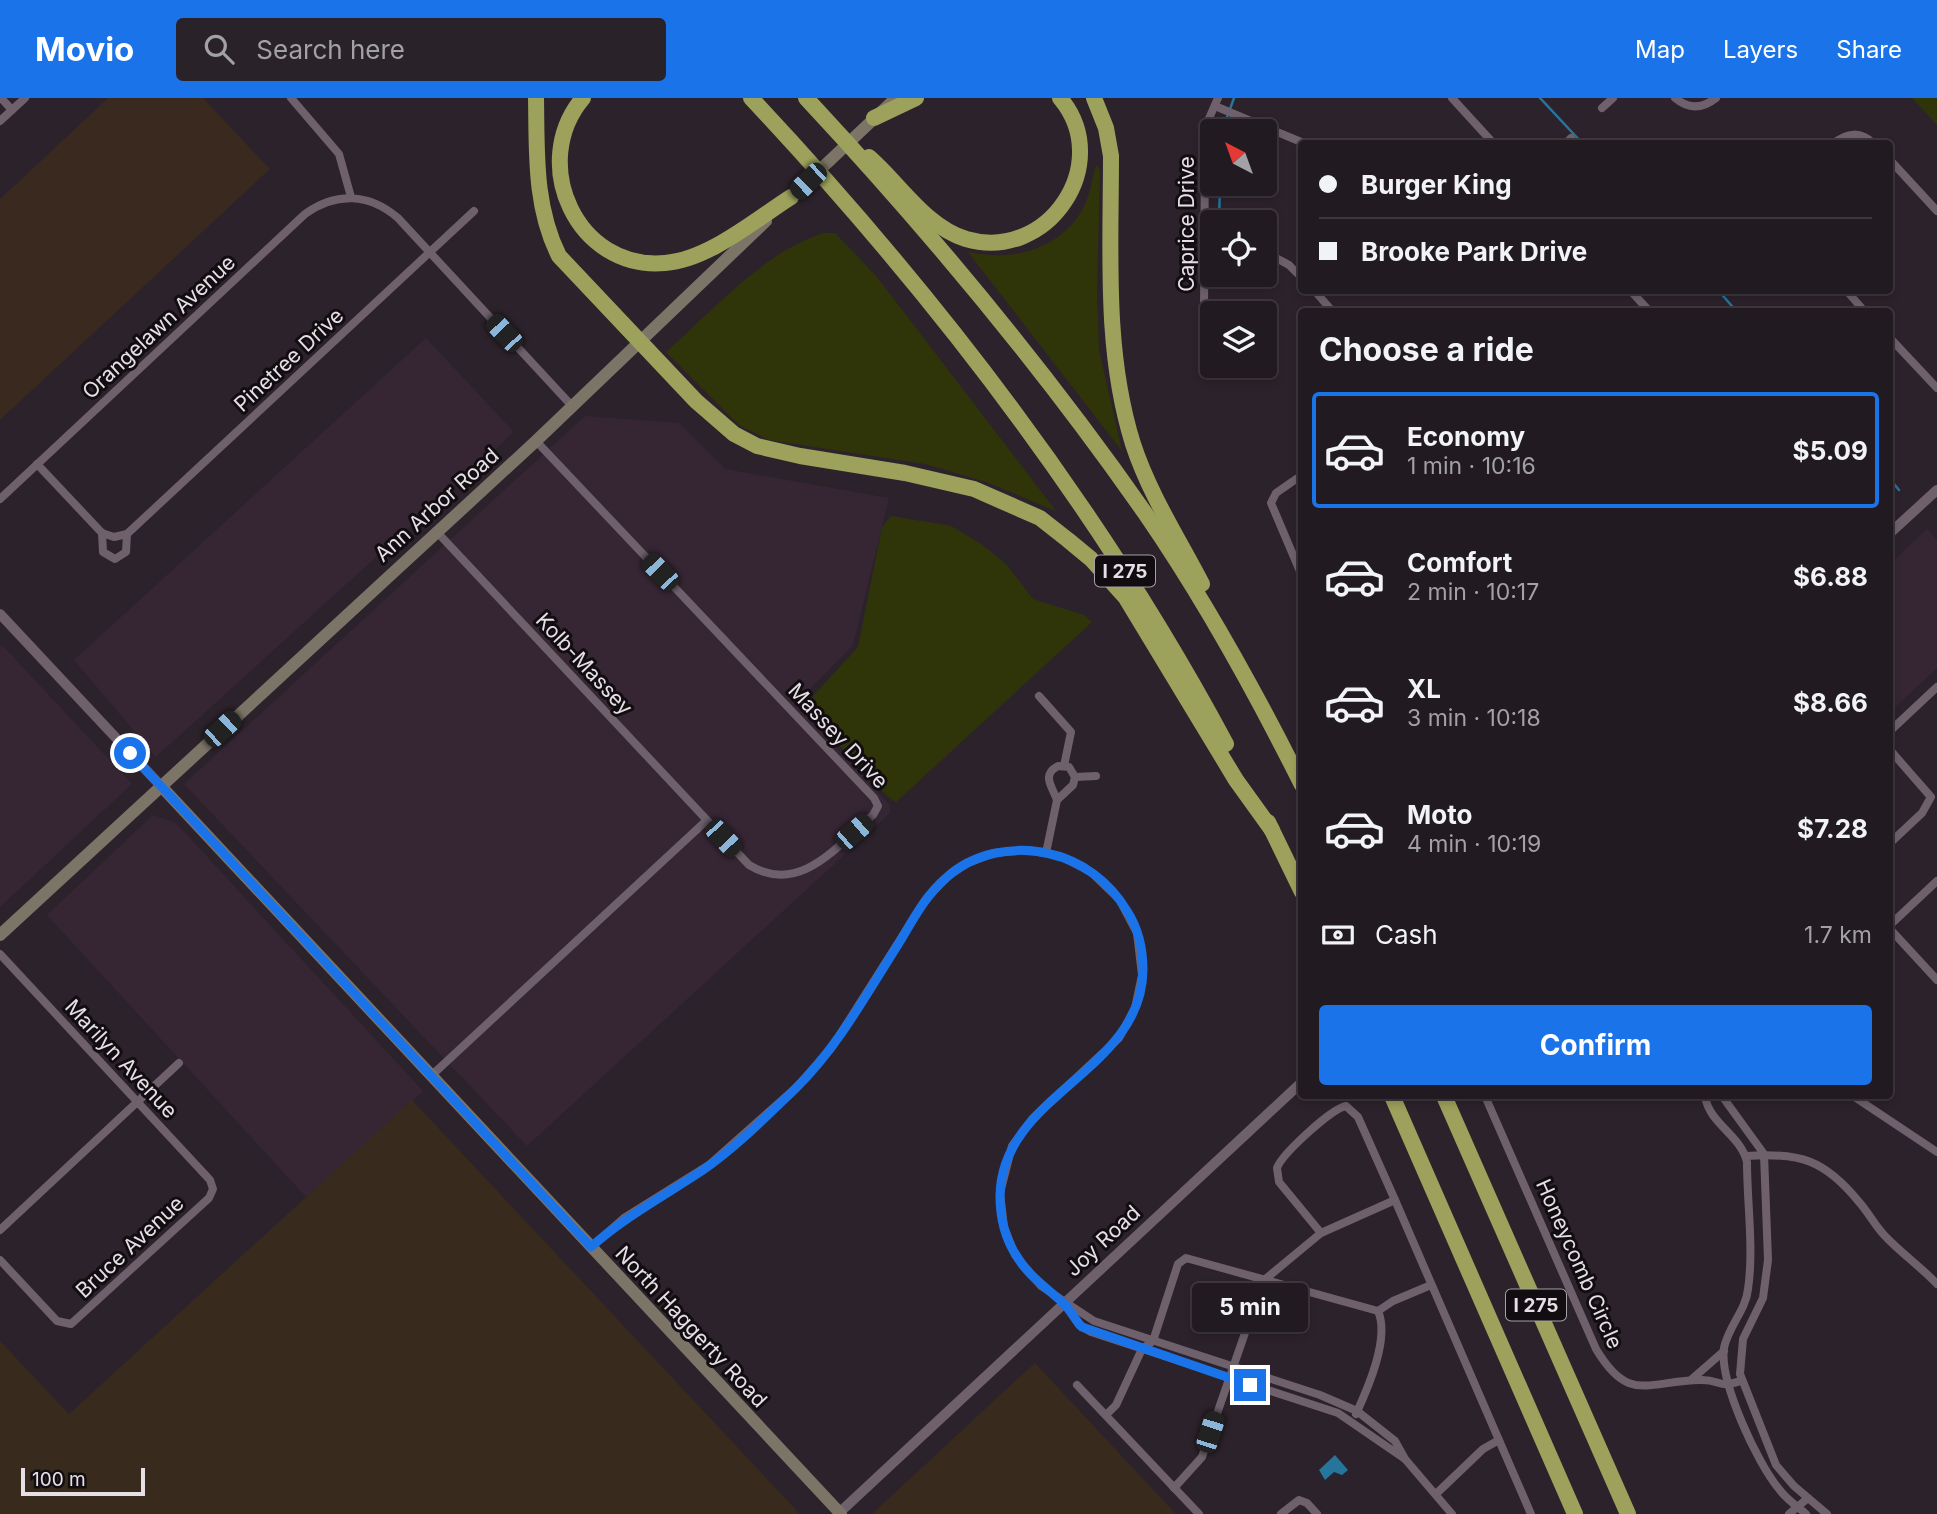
<!DOCTYPE html>
<meta charset="utf-8">
<style>
:root{--surface:#211a20;--page:#292329;--text:#f1f3f6;--muted:#a2a1a5;--line:#3e383e;--accent:#1a73e8}
body{margin:0;font-family:Inter,sans-serif;background:var(--page);color:var(--text);height:100vh;display:flex;flex-direction:column;font-size:26px;white-space:nowrap}
*{box-sizing:border-box;margin:0}
p{font-size:23px;color:var(--muted)}
.icon{flex:none;width:38px;height:38px;fill:none;stroke:currentColor;stroke-width:2;stroke-linecap:round;stroke-linejoin:round}
.map{position:relative;flex:1;overflow:hidden}
.drawer{position:absolute;left:1298px;top:210px;width:595px;height:791px;display:flex;flex-direction:column;background:var(--surface);border-radius:7px;box-shadow:0 4px 10px #0003,0 0 0 2px var(--line)}
.drawer>*{flex:none}
.guide{position:absolute;left:1298px;top:42px;width:595px;height:154px;border-radius:7px;box-shadow:0 4px 10px #0003,0 0 0 2px var(--line);display:grid;align-content:center;height:154px;padding:0 21px;background:var(--surface)}
.needle{width:46px;rotate:319deg}
.fabs{position:absolute;left:1200px;top:21px;display:grid;gap:14px}
.fabs a{display:grid;place-items:center;width:77px;height:77px;border-radius:7px;background:var(--surface);box-shadow:0 4px 10px #0003,0 0 0 2px var(--line);font-size:35px}
.scale{position:absolute;left:21px;bottom:18px;width:124px;box-sizing:border-box;padding-left:7px;border:4px solid #e6dfe6;border-top:0;font-size:19px;line-height:24px;white-space:nowrap;color:#e6dfe6;-webkit-text-stroke:5px #120d11;paint-order:stroke}
.end{position:absolute;width:32px;height:32px;margin:-16px;border:9px solid #1a73e8;background:#fff;box-shadow:0 0 0 4px #fff}
.from{border-radius:50%}
.bubble{position:absolute;height:49px;border-radius:7px;background:var(--surface);box-shadow:0 4px 10px #0003,0 0 0 2px var(--line);font-size:23px;font-weight:700;line-height:49px;text-align:center}
.car{position:absolute;width:21px;height:42px;margin:-21px -10px;border-radius:9px;box-shadow:0 0 5px 2px #0007;background:linear-gradient(#222 24%,#8ab4d8 0 40%,#222 0 76%,#8ab4d8 0 86%,#222 0)}
.guide b{display:flex;align-items:center;gap:24px;height:66px;font-size:26px}
.guide b+b{border-top:2px solid var(--line)}
.guide i{width:18px;height:18px;background:var(--text)}
ul{padding:0;list-style:none}
li{display:flex;align-items:center;gap:21px;height:116px;margin:0 14px 10px;padding:0 7px;border:4px solid transparent;border-radius:7px}
li div{flex:1}
li b{display:block;font-size:26px}
li em{font-style:normal;font-weight:700}
li.active{border-color:var(--accent)}
li>.icon{width:63px;height:63px;stroke-width:1.5}
h2{padding:0 21px;font-size:32px;line-height:84px}
.pay{display:flex;align-items:center;gap:18px;height:77px;padding:0 21px;font-size:26px}
.pay p{margin-inline-start:auto}
.action{display:flex;gap:14px;margin-top:auto;padding:14px 21px}
.action a{flex:1;height:80px;border-radius:7px;background:var(--accent);color:#fff;font-size:28px;font-weight:700;line-height:80px;text-align:center}
header{display:flex;align-items:center;gap:42px;box-sizing:border-box;height:98px;padding:0 35px;background:var(--accent);color:#fff}
header strong{font-size:33px}
nav{display:flex;gap:38px;margin-inline-start:auto;font-size:24px}
.search{width:490px;height:63px;background:var(--page);display:flex;align-items:center;gap:18px;box-sizing:border-box;padding:0 24px;border-radius:7px;color:var(--muted);font-size:26px}
.map>svg:first-child{display:block}
.built{fill:#362634}
.industrial{fill:#382a1d}
.education{fill:#39291e}
.green{fill:#303509}
.water{fill:#25759d}
.lines{fill:none;stroke-linecap:round;stroke-linejoin:round}
.stream{stroke:#25759d;stroke-width:2.5}
.minor{stroke:#6e616c;stroke-width:8}
.tertiary{stroke:#6e616c;stroke-width:10}
.secondary{stroke:#7c7467;stroke-width:12}
.motorway{stroke:#9ca15b;stroke-width:16}
.route{stroke:#1a73e8;stroke-width:9}
.labels{text-anchor:middle;stroke-width:6;stroke-linejoin:round;paint-order:stroke}
.shield{fill:#120d11;stroke:#a6a0a6;stroke-width:2}
.shield-label{font-size:19px;font-weight:bold;fill:#e6dfe6}
.street-label{font-size:21px;fill:#e6dfe6;stroke:#120d11}
</style>
<header>
<strong>Movio</strong>
<div class="search"><svg class="icon" aria-label="search" viewBox="0 0 24 24"><circle cx="10" cy="10" r="6"/><path d="M15 15l6 6"/></svg>Search here</div>
<nav><a>Map</a><a>Layers</a><a>Share</a></nav>
</header>
<div class="map">
<svg width="1937" height="1416" viewBox="0 0 1937 1416">
<rect width="100%" height="100%" fill="#2c222b"/>
<g class="built">
<polygon points="426,240 514,334 156,659 74,562"/>
<polygon points="585,318 679,325 725,371 889,400 853,547 795,606 890,707 890,715 527,1048 184,686"/>
<polygon points="1927,431 1937,442 1937,570 1890,614 1890,466"/>
<polygon points="2,547 132,686 0,809 0,549"/>
<polygon points="153,717 176,725 423,993 307,1100 47,817"/>
</g>
<g class="industrial">
<polygon points="412,1002 800,1416 0,1416 0,1243 69,1316"/>
<polygon points="1035,1265 1176,1416 872,1416 1013,1285"/>
</g>
<polygon class="education" points="108,0 203,0 270,71 0,322 0,101"/>
<g class="green">
<polygon points="1912,0 1937,0 1937,27"/>
<path d="M1096 67 1100 72 1097 191 1099 252 1122 353 968 154C1010 163 1056 154 1081 114 1089 102 1092 82 1096 67Z"/>
<path d="M824 135H835L877 179 1056 413 986 384 925 366 769 342 739 327 666 254C711 214 766 152 824 135Z"/>
<polygon points="891,418 951,428 981,446 1007,467 1033,501 1084,517 1092,524 896,704 888,699 812,618 809,609 814,597 858,549 882,429"/>
</g>
<polygon class="water" points="1335,1357 1348,1372 1342,1377 1334,1374 1325,1382 1319,1372"/>
<g class="lines">
<g class="stream">
<polyline points="1540,0 1583,46"/>
<polyline points="1222,33 1234,0"/>
<polyline points="1219,124 1220,86"/>
<polyline points="1718,192 1737,214"/>
<polyline points="1890,381 1899,392"/>
</g>
<g class="minor">
<polyline points="1,0 12,12"/>
<polyline points="291,0 339,56 351,99"/>
<polyline points="1452,0 1494,46"/>
<path d="M1675 0C1688 11 1702 11 1716 0"/>
<polyline points="1215,8 1306,46"/>
<polyline points="1602,10 1613,0"/>
<polyline points="0,23 25,0"/>
<polyline points="1565,46 1571,40"/>
<path d="M1833 46C1847 34 1861 33 1874 46"/>
<polyline points="1890,62 1937,113"/>
<polyline points="1265,154 1289,167 1302,180"/>
<polyline points="1314,192 1333,214"/>
<polyline points="1630,192 1650,214"/>
<polyline points="1846,192 1865,214"/>
<polyline points="1890,240 1937,290"/>
<polyline points="1213,253 1204,216 1205,43 1207,25 1218,0"/>
<polyline points="1220,268 1223,272"/>
<polyline points="37,366 102,435 114,439 127,436 474,113"/>
<polyline points="1302,377 1276,395 1271,405 1302,478"/>
<path d="M0 401 305 116C336 94 369 95 398 120L572 308"/>
<path d="M436 433 749 767C800 798 837 748 873 717L878 708 874 700 536 343"/>
<polyline points="102,435 103,454 115,461 126,454 127,436"/>
<polyline points="1039,598 1071,634 1064,668"/>
<polyline points="1890,633 1937,589"/>
<polyline points="1890,652 1931,699 1922,715 1890,745"/>
<path d="M1058 668 1069 669 1075 679 1073 687 1057 702C1052 688 1041 677 1058 668Z"/>
<polyline points="1075,679 1096,678"/>
<polyline points="1046,755 1057,702"/>
<polyline points="1890,827 1937,783"/>
<polyline points="1890,831 1937,882"/>
<polyline points="0,856 210,1082 213,1091 209,1100 71,1226 57,1223 0,1162"/>
<polyline points="432,977 706,723"/>
<path d="M1485 998 1596 1251C1629 1306 1647 1283 1700 1282 1721 1281 1719 1292 1742 1282"/>
<path d="M1705 998C1709 1026 1741 1037 1747 1064 1747 1105 1754 1150 1748 1191 1746 1212 1728 1229 1724 1250 1719 1283 1757 1365 1779 1391 1786 1401 1797 1408 1806 1416"/>
<polyline points="1722,998 1764,1056 1768,1162 1763,1200 1743,1241 1740,1276 1776,1367 1794,1388 1827,1416"/>
<polyline points="1853,998 1937,1054"/>
<path d="M1746 1058C1800 1054 1825 1062 1859 1104 1869 1115 1875 1128 1885 1138 1901 1155 1921 1169 1937 1186"/>
<polyline points="0,1132 179,965"/>
<path d="M1321 1135 1279 1084 1277 1070C1282 1056 1331 1011 1346 1008L1358 1019 1395 1102 1531 1416"/>
<polyline points="591,1149 624,1120 709,1067 798,988 832,949 926,801 948,778 968,765 994,755 1028,752 1060,758 1091,774 1119,801 1137,835 1142,877 1135,910 1119,940 1033,1020 1012,1048 1000,1095 1004,1129 1015,1157 1041,1188 1094,1223 1320,1297 1357,1313 1395,1343 1405,1361 1452,1416"/>
<polyline points="1066,1208 1079,1227 1091,1234 1338,1315 1405,1361"/>
<polyline points="1692,1281 1724,1253"/>
<polyline points="1077,1287 1199,1416"/>
<path d="M1356 1316C1368 1290 1390 1240 1378 1213"/>
<polyline points="1106,1317 1116,1307 1142,1251 1153,1243 1178,1166 1186,1160 1378,1213 1393,1203 1431,1187"/>
<polyline points="1174,1390 1202,1359 1263,1183 1321,1135 1395,1102"/>
<polyline points="1437,1395 1483,1351 1499,1342"/>
<polyline points="1281,1416 1299,1402 1307,1405 1317,1416"/>
<polyline points="1789,1416 1808,1400"/>
</g>
<g class="tertiary">
<polyline points="1890,435 1937,392"/>
<polyline points="0,516 161,688"/>
<polyline points="838,1416 1302,984"/>
</g>
<g class="secondary">
<polyline points="787,103 896,0"/>
<polyline points="161,688 841,1416"/>
<polyline points="0,837 536,343 766,123"/>
</g>
<g class="motorway">
<path d="M536 0C537 54 534 108 559 158L696 303 734 336 757 348 800 358 905 375 974 391 1040 420 1068 442 1091 461 1126 500 1236 682 1272 732"/>
<path d="M583 0C528 65 577 173 665 165 708 162 755 122 791 99"/>
<path d="M751 0C935 196 1099 409 1226 646"/>
<path d="M806 0C927 130 1043 269 1145 415 1203 499 1256 595 1302 687"/>
<path d="M1094 0 1106 30 1111 58C1111 154 1104 254 1133 346 1149 395 1178 440 1202 486"/>
<polyline points="874,20 916,0"/>
<path d="M869 59C900 86 925 128 966 141 1048 165 1115 65 1060 0"/>
<polyline points="1268,724 1302,794"/>
<polyline points="1392,998 1575,1416"/>
<polyline points="1444,998 1628,1416"/>
</g>
</g>
<g class="lines">
<path class="route" d="M130 655 591 1149C626 1118 664 1098 703 1072 735 1050 767 1018 795 991 838 949 867 895 899 845 913 822 925 798 946 780 973 755 1014 747 1050 756 1082 763 1110 784 1127 813 1138 830 1143 851 1143 872 1142 974 1001 996 1000 1098 1000 1118 1005 1140 1016 1157 1028 1178 1046 1189 1063 1205 1071 1212 1075 1222 1082 1229L1250 1287"/>
</g>
<g class="labels">
<g class="shield">
<rect x="1095" y="457.5" width="60" height="31" rx="5"/>
<rect x="1506" y="1191.5" width="60" height="31" rx="5"/>
</g>
<g class="shield-label">
<text x="1125" y="480">I 275</text>
<text x="1536" y="1214">I 275</text>
</g>
<g class="street-label">
<text transform="translate(1187 126) rotate(-90)" y="7">Caprice Drive</text>
<text transform="translate(159 229) rotate(-43)" y="7">Orangelawn Avenue</text>
<text transform="translate(289 262) rotate(-43)" y="7">Pinetree Drive</text>
<text transform="translate(437 407) rotate(-42)" y="7">Ann Arbor Road</text>
<text transform="translate(584 566) rotate(47)" y="7">Kolb-Massey</text>
<text transform="translate(838 638) rotate(47)" y="7">Massey Drive</text>
<text transform="translate(121 961) rotate(47)" y="7">Marilyn Avenue</text>
<text transform="translate(1103 1143) rotate(-43)" y="7">Joy Road</text>
<text transform="translate(130 1149) rotate(-43)" y="7">Bruce Avenue</text>
<text transform="translate(1579 1166) rotate(66)" y="7">Honeycomb Circle</text>
<text transform="translate(691 1229) rotate(47)" y="7">North Haggerty Road</text>
</g>
</g>
</svg>
<div class="fabs">
<a><svg class="needle" viewBox="-14 -14 28 28"><path d="M0-13l5 13h-10z" fill="#e53935"/><path d="M0 13l5-13h-10z" fill="#a2a1a5"/></svg></a>
<a><svg class="icon" aria-label="locate" viewBox="0 0 24 24"><circle cx="12" cy="12" r="6"/><path d="M12 2v4M12 18v4M2 12h4M18 12h4"/></svg></a>
<a><svg class="icon" aria-label="layers" viewBox="0 0 24 24"><path d="M12 4l9 5-9 5-9-5zM3 14l9 5 9-5"/></svg></a>
</div>
<div class="scale">100 m</div>
<i class="end from" style="left:130px;top:655px"></i>
<i class="end" style="left:1250px;top:1287px"></i>
<div class="bubble" style="left:1192px;top:1185px;width:116px">5 min</div>
<i class="car" style="left:808px;top:83px;rotate:226deg"></i>
<i class="car" style="left:504px;top:235px;rotate:317deg"></i>
<i class="car" style="left:660px;top:474px;rotate:316deg"></i>
<i class="car" style="left:222px;top:631px;rotate:47deg"></i>
<i class="car" style="left:854px;top:734px;rotate:49deg"></i>
<i class="car" style="left:723px;top:740px;rotate:137deg"></i>
<i class="car" style="left:1210px;top:1334px;rotate:18deg"></i>
<div class="guide">
<b><i class="from"></i>Burger King</b>
<b><i></i>Brooke Park Drive</b>
</div>
<section class="drawer">
<h2>Choose a ride</h2>
<ul>
<li class="active"><svg class="icon" aria-label="car" viewBox="0 0 24 24"><path d="M5 17H2v-5l4-1 3-4h7l3 4 3 1v5h-3M9 17h6M6 11h13"/><circle cx="7" cy="17" r="2"/><circle cx="17" cy="17" r="2"/></svg><div><b>Economy</b><p>1 min · 10:16</p></div><em>$5.09</em></li>
<li><svg class="icon" aria-label="car" viewBox="0 0 24 24"><path d="M5 17H2v-5l4-1 3-4h7l3 4 3 1v5h-3M9 17h6M6 11h13"/><circle cx="7" cy="17" r="2"/><circle cx="17" cy="17" r="2"/></svg><div><b>Comfort</b><p>2 min · 10:17</p></div><em>$6.88</em></li>
<li><svg class="icon" aria-label="car" viewBox="0 0 24 24"><path d="M5 17H2v-5l4-1 3-4h7l3 4 3 1v5h-3M9 17h6M6 11h13"/><circle cx="7" cy="17" r="2"/><circle cx="17" cy="17" r="2"/></svg><div><b>XL</b><p>3 min · 10:18</p></div><em>$8.66</em></li>
<li><svg class="icon" aria-label="car" viewBox="0 0 24 24"><path d="M5 17H2v-5l4-1 3-4h7l3 4 3 1v5h-3M9 17h6M6 11h13"/><circle cx="7" cy="17" r="2"/><circle cx="17" cy="17" r="2"/></svg><div><b>Moto</b><p>4 min · 10:19</p></div><em>$7.28</em></li>
</ul>
<div class="pay"><svg class="icon" aria-label="cash" viewBox="0 0 24 24"><path d="M3 7h18v10H3z"/><circle cx="12" cy="12" r="2"/></svg>Cash<p>1.7 km</p></div>
<div class="action"><a>Confirm</a></div>
</section>
</div>
